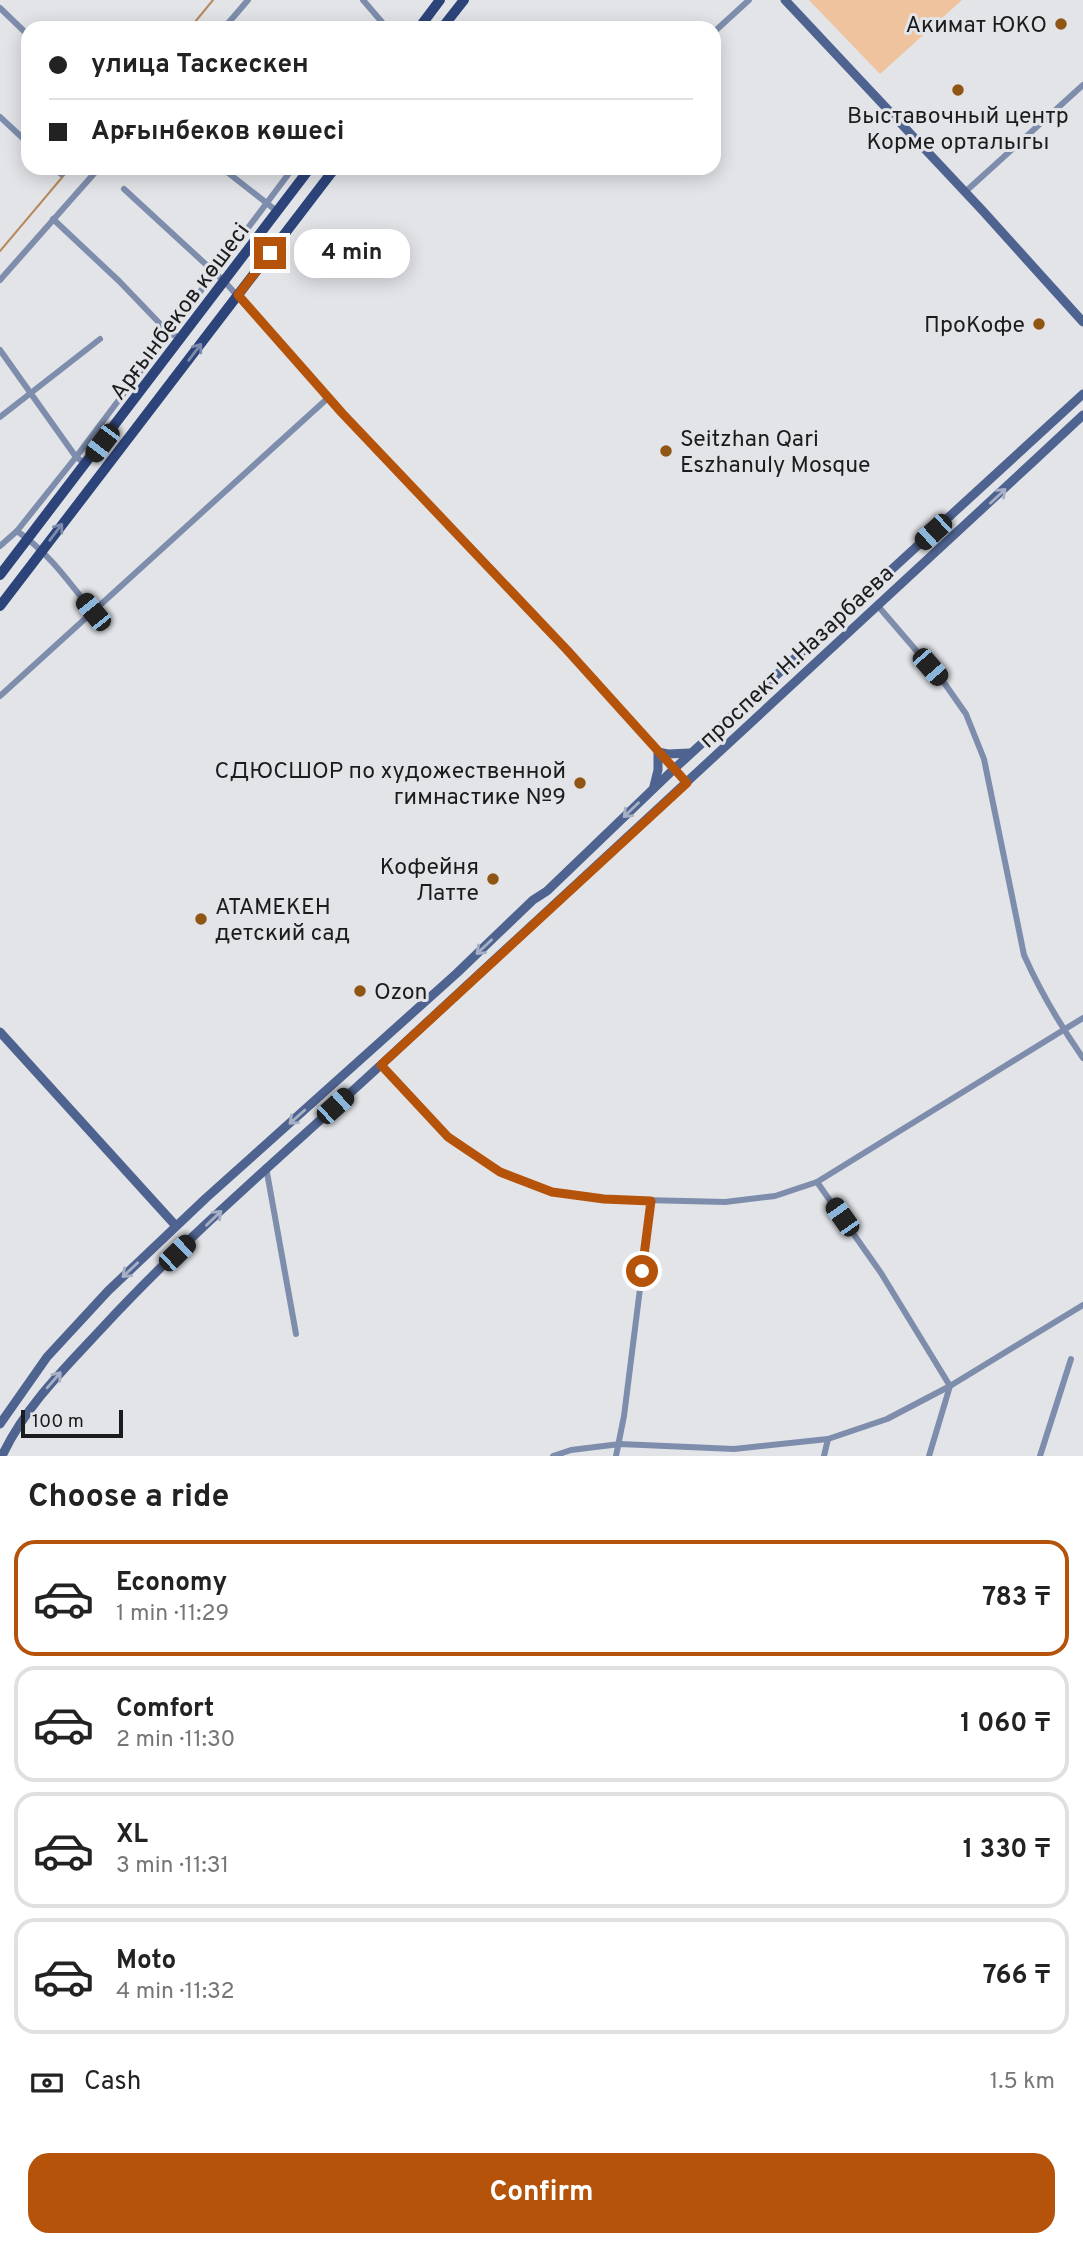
<!DOCTYPE html>
<meta charset="utf-8">
<style>
:root{--surface:#fff;--page:#f6f6f6;--text:#222;--muted:#767676;--line:#e0e0e0;--accent:#b45309}
body{margin:0;font-family:Overpass,sans-serif;background:var(--page);color:var(--text);height:100vh;display:flex;flex-direction:column;font-size:26px;white-space:nowrap}
*{box-sizing:border-box;margin:0}
p{font-size:23px;color:var(--muted)}
.icon{flex:none;width:38px;height:38px;fill:none;stroke:currentColor;stroke-width:2;stroke-linecap:round;stroke-linejoin:round}
.map{position:relative;height:1456px;overflow:hidden}
.sheet{display:flex;flex-direction:column;background:var(--surface);flex:1}
.sheet>*{flex:none}
.guide{position:absolute;left:21px;top:21px;width:700px;height:154px;border-radius:21px;box-shadow:0 4px 18px #0003;display:grid;align-content:center;height:154px;padding:0 28px;background:var(--surface)}
.scale{position:absolute;left:21px;bottom:18px;width:102px;box-sizing:border-box;padding-left:7px;border:4px solid #1b1c1d;border-top:0;font-size:19px;line-height:24px;white-space:nowrap;color:#1b1c1d;-webkit-text-stroke:5px #e2e4e8;paint-order:stroke}
.end{position:absolute;width:32px;height:32px;margin:-16px;border:9px solid #b45309;background:#fff;box-shadow:0 0 0 4px #fff}
.from{border-radius:50%}
.bubble{position:absolute;height:49px;border-radius:21px;background:var(--surface);box-shadow:0 4px 18px #0003;font-size:23px;font-weight:700;line-height:49px;text-align:center}
.car{position:absolute;width:21px;height:42px;margin:-21px -10px;border-radius:9px;box-shadow:0 0 5px 2px #0007;background:linear-gradient(#222 24%,#8ab4d8 0 40%,#222 0 76%,#8ab4d8 0 86%,#222 0)}
.guide b{display:flex;align-items:center;gap:24px;height:66px;font-size:26px}
.guide b+b{border-top:2px solid var(--line)}
.guide i{width:18px;height:18px;background:var(--text)}
ul{padding:0;list-style:none}
li{display:flex;align-items:center;gap:21px;height:116px;margin:0 14px 10px;padding:0 14px;border:4px solid var(--line);border-radius:21px}
li div{flex:1}
li b{display:block;font-size:26px}
li em{font-style:normal;font-weight:700}
li.current{border-color:var(--accent)}
li>.icon{width:63px;height:63px;stroke-width:1.5}
h2{padding:0 28px;font-size:32px;line-height:84px}
.pay{display:flex;align-items:center;gap:18px;height:77px;padding:0 28px;font-size:26px}
.pay p{margin-inline-start:auto}
.primary-button{display:flex;gap:14px;margin-top:auto;padding:14px 28px}
.primary-button a{flex:1;height:80px;border-radius:21px;background:var(--accent);color:#fff;font-size:28px;font-weight:700;line-height:80px;text-align:center}
.map>svg:first-child{display:block}
.green{fill:#eec39d}
.lines{fill:none;stroke-linecap:round;stroke-linejoin:round}
.stream{stroke:#b8885d;stroke-width:2}
.street{stroke:#7e8dac;stroke-width:6}
.secondary{stroke:#4e6390;stroke-width:9}
.primary{stroke:#2d447a;stroke-width:10}
.oneway{stroke:#7e8cac}
.oneway2{stroke:#a7b0c5}
.route{stroke:#b45309;stroke-width:9}
.poi-dot{fill:#905513;stroke:#e2e4e8;stroke-width:2.5}
.labels{text-anchor:middle;stroke-width:6;stroke-linejoin:round;paint-order:stroke}
.poi-label{font-size:23px;fill:#1b1c1d;stroke:#e2e4e8;text-anchor:end}
.street-label{font-size:23px;fill:#1b1c1d;stroke:#e2e4e8}
</style>
<div class="map">
<svg width="1083" height="1456" viewBox="0 0 1083 1456">
<rect width="100%" height="100%" fill="#e2e4e8"/>
<polygon class="green" points="809,0 962,0 880,74"/>
<g class="lines">
<g class="stream">
<polyline points="190,28 213,0"/>
<polyline points="0,251 70,168"/>
</g>
<g class="street">
<polyline points="363,0 387,28"/>
<polyline points="0,8 28,35"/>
<polyline points="224,28 248,0"/>
<polyline points="714,32 749,0"/>
<polyline points="0,117 28,143"/>
<polyline points="54,168 61,174"/>
<polyline points="222,168 278,212"/>
<polyline points="124,189 225,282 342,413 567,650 687,783"/>
<polyline points="965,192 1083,85"/>
<polyline points="53,219 119,281 168,332 181,339"/>
<polyline points="0,280 99,168"/>
<polyline points="0,350 76,457 86,464"/>
<polyline points="0,417 100,339"/>
<polyline points="17,531 76,457 293,168"/>
<path d="M0 546 17 531C50 554 68 581 93 612"/>
<path d="M878 606 945 684 966 714 984 759 1024 955C1040 991 1060 1025 1083 1058"/>
<polyline points="0,696 329,397"/>
<polyline points="381,1065 448,1137 500,1172 552,1192 604,1199 725,1202 775,1196 817,1182 881,1273 950,1386 929,1456"/>
<polyline points="266,1167 296,1334"/>
<polyline points="817,1182 1083,1018"/>
<polyline points="553,1456 571,1450 620,1444 734,1449 828,1439 887,1419 950,1386 1083,1305"/>
<polyline points="616,1456 624,1416 651,1201"/>
<polyline points="824,1456 828,1439"/>
<polyline points="1040,1456 1071,1359"/>
</g>
<g class="secondary">
<polyline points="785,0 982,210 1083,322"/>
<polyline points="654,786 658,770 658,752 668,754 690,753"/>
<polyline points="0,1032 176,1226"/>
<polyline points="0,1424 47,1357 108,1291 206,1198 457,973 533,900 547,891 674,769 1083,394"/>
<path d="M2 1456C26 1405 66 1367 104 1326 191 1232 290 1149 384 1062 618 848 851 632 1083 415"/>
</g>
<g class="primary">
<polyline points="419,28 440,0"/>
<polyline points="442,28 464,0"/>
<polyline points="0,575 310,168"/>
<polyline points="0,606 335,168"/>
</g>
</g>
<defs><path id="oneway-shaft" d="M-6 0H5M1.5-3L5.5 0L1.5 3" fill="none" stroke-width="1.6" stroke-linecap="round" stroke-linejoin="round" transform="scale(1.75)"/></defs>
<g class="oneway">
<use href="#oneway-shaft" transform="translate(195 352) rotate(-53)"/>
<use href="#oneway-shaft" transform="translate(56 532) rotate(-53)"/>
</g>
<g class="oneway2">
<use href="#oneway-shaft" transform="translate(998 496) rotate(-43)"/>
<use href="#oneway-shaft" transform="translate(631 810) rotate(136)"/>
<use href="#oneway-shaft" transform="translate(484 947) rotate(137)"/>
<use href="#oneway-shaft" transform="translate(297 1117) rotate(138)"/>
<use href="#oneway-shaft" transform="translate(214 1218) rotate(-44)"/>
<use href="#oneway-shaft" transform="translate(130 1270) rotate(137)"/>
<use href="#oneway-shaft" transform="translate(54 1380) rotate(-49)"/>
</g>
<g class="lines">
<polyline class="route" points="270,253 238,295 342,413 567,650 687,783 381,1065 448,1137 500,1172 552,1192 604,1199 651,1201 642,1271"/>
</g>
<g class="poi-dot">
<circle cx="1061" cy="24" r="7"/>
<circle cx="958" cy="90" r="7"/>
<circle cx="1039" cy="324" r="7"/>
<circle cx="666" cy="451" r="7"/>
<circle cx="580" cy="783" r="7"/>
<circle cx="493" cy="879" r="7"/>
<circle cx="201" cy="919" r="7"/>
<circle cx="360" cy="991" r="7"/>
</g>
<g class="labels">
<g class="poi-label">
<text x="1047" y="32">Акимат ЮКО</text>
<text x="958" y="123" text-anchor="middle">Выставочный центр<tspan x="958" dy="26">Корме орталыгы</tspan></text>
<text x="1025" y="332">ПроКофе</text>
<text x="680" y="446" text-anchor="start">Seitzhan Qari<tspan x="680" dy="26">Eszhanuly Mosque</tspan></text>
<text x="566" y="778">СДЮСШОР по художественной<tspan x="566" dy="26">гимнастике №9</tspan></text>
<text x="479" y="874">Кофейня<tspan x="479" dy="26">Латте</tspan></text>
<text x="215" y="914" text-anchor="start">АТАМЕКЕН<tspan x="215" dy="26">детский сад</tspan></text>
<text x="374" y="999" text-anchor="start">Ozon</text>
</g>
<g class="street-label">
<text transform="translate(179 311) rotate(-53)" y="8">Арғынбеков көшесі</text>
<text transform="translate(796 656) rotate(-43)" y="8">проспект Н.Назарбаева</text>
</g>
</g>
</svg>
<div class="scale">100 m</div>
<i class="end from" style="left:642px;top:1271px"></i>
<i class="end" style="left:270px;top:253px"></i>
<div class="bubble" style="left:294px;top:229px;width:116px">4 min</div>
<i class="car" style="left:102px;top:443px;rotate:217deg"></i>
<i class="car" style="left:933px;top:532px;rotate:228deg"></i>
<i class="car" style="left:93px;top:612px;rotate:321deg"></i>
<i class="car" style="left:930px;top:667px;rotate:139deg"></i>
<i class="car" style="left:335px;top:1106px;rotate:48deg"></i>
<i class="car" style="left:842px;top:1217px;rotate:325deg"></i>
<i class="car" style="left:177px;top:1253px;rotate:46deg"></i>
<div class="guide">
<b><i class="from"></i>улица Таскескен</b>
<b><i></i>Арғынбеков көшесі</b>
</div>
</div>
<section class="sheet">
<h2>Choose a ride</h2>
<ul>
<li class="current"><svg class="icon" aria-label="car" viewBox="0 0 24 24"><path d="M5 17H2v-5l4-1 3-4h7l3 4 3 1v5h-3M9 17h6M6 11h13"/><circle cx="7" cy="17" r="2"/><circle cx="17" cy="17" r="2"/></svg><div><b>Economy</b><p>1 min · 11:29</p></div><em>783 ₸</em></li>
<li><svg class="icon" aria-label="car" viewBox="0 0 24 24"><path d="M5 17H2v-5l4-1 3-4h7l3 4 3 1v5h-3M9 17h6M6 11h13"/><circle cx="7" cy="17" r="2"/><circle cx="17" cy="17" r="2"/></svg><div><b>Comfort</b><p>2 min · 11:30</p></div><em>1 060 ₸</em></li>
<li><svg class="icon" aria-label="car" viewBox="0 0 24 24"><path d="M5 17H2v-5l4-1 3-4h7l3 4 3 1v5h-3M9 17h6M6 11h13"/><circle cx="7" cy="17" r="2"/><circle cx="17" cy="17" r="2"/></svg><div><b>XL</b><p>3 min · 11:31</p></div><em>1 330 ₸</em></li>
<li><svg class="icon" aria-label="car" viewBox="0 0 24 24"><path d="M5 17H2v-5l4-1 3-4h7l3 4 3 1v5h-3M9 17h6M6 11h13"/><circle cx="7" cy="17" r="2"/><circle cx="17" cy="17" r="2"/></svg><div><b>Moto</b><p>4 min · 11:32</p></div><em>766 ₸</em></li>
</ul>
<div class="pay"><svg class="icon" aria-label="cash" viewBox="0 0 24 24"><path d="M3 7h18v10H3z"/><circle cx="12" cy="12" r="2"/></svg>Cash<p>1.5 km</p></div>
<div class="primary-button"><a>Confirm</a></div>
</section>
